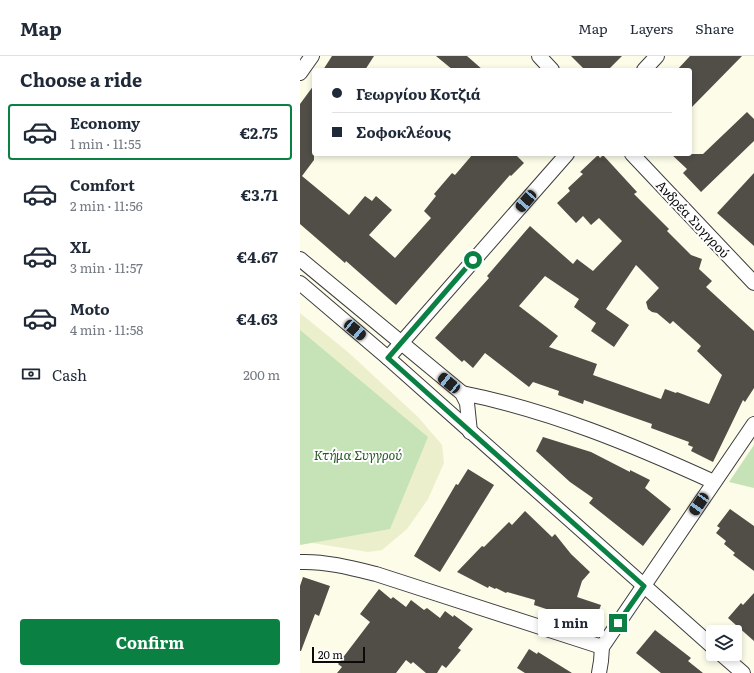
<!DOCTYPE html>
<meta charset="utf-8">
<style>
:root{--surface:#fff;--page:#f2f2f3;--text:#1f2937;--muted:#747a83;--line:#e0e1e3;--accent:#0b8043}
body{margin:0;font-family:Literata,serif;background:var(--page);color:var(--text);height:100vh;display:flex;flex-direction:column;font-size:15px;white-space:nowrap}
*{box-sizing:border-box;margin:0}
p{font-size:13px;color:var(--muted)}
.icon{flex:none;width:22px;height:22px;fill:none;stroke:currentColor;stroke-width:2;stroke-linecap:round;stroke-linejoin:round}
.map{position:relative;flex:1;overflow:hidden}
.drawer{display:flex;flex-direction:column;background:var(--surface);width:300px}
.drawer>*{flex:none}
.banner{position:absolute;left:12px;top:12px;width:380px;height:88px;border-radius:4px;box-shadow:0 2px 6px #0003;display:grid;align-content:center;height:88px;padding:0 20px;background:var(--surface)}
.buttons{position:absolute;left:406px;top:569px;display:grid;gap:8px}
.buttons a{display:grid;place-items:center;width:36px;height:36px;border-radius:4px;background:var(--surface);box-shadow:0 2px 6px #0003;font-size:20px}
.scale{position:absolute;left:12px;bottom:10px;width:53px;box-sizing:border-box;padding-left:4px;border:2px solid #0a0a0a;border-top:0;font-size:11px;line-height:14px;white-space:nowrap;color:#0a0a0a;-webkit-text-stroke:3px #fff;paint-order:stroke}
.end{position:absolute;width:18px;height:18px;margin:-9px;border:5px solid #0b8043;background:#fff;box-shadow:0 0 0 2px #fff}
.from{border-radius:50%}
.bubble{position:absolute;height:28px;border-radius:4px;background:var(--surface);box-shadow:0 2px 6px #0003;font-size:13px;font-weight:700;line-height:28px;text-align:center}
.car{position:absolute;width:12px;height:24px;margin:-12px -6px;border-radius:5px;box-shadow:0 0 3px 1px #0007;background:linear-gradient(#222 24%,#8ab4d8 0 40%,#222 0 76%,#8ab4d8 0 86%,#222 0)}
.banner b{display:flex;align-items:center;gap:14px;height:38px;font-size:15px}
.banner b+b{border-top:1px solid var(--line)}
.banner i{width:10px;height:10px;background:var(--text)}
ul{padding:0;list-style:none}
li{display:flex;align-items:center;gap:12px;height:56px;margin:0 8px 6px;padding:0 12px;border:2px solid transparent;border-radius:4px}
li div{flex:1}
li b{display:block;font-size:15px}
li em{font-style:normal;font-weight:700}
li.on{border-color:var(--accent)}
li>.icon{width:36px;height:36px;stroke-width:1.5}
h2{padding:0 20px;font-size:18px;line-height:48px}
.pay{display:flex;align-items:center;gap:10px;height:44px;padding:0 20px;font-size:15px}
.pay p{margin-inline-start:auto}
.button{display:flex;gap:8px;margin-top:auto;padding:8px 20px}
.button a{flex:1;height:46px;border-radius:4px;background:var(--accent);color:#fff;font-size:16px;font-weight:700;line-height:46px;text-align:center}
header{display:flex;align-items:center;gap:24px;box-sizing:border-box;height:56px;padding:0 20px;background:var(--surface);border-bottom:1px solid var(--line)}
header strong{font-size:19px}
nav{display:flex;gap:22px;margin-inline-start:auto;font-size:14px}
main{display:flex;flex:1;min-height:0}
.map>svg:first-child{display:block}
.farmland{fill:#ecefcc}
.green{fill:#c6e2b7}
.building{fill:#514d47;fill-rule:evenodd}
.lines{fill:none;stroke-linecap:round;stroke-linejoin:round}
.street-casing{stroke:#3d3d3d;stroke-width:16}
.street{stroke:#fff;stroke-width:14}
.route{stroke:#0b8043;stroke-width:5}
.labels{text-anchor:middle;stroke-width:4;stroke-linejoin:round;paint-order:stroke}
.street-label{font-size:13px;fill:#0a0a0a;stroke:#fff}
.park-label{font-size:13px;font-style:italic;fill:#255923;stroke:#fff}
</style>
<header>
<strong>Map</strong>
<nav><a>Map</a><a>Layers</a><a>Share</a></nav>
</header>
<main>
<section class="drawer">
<h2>Choose a ride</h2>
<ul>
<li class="on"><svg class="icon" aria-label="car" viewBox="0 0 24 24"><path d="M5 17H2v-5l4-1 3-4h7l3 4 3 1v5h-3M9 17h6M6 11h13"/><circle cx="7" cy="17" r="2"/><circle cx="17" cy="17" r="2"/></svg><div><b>Economy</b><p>1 min · 11:55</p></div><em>€2.75</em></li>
<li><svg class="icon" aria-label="car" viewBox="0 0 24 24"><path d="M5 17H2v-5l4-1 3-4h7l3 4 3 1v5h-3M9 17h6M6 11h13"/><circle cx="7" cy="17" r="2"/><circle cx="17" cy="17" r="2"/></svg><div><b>Comfort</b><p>2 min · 11:56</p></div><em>€3.71</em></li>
<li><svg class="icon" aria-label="car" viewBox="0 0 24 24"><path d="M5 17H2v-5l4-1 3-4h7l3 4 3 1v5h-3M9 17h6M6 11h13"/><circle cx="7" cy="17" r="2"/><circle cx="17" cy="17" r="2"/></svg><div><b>XL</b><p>3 min · 11:57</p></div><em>€4.67</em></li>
<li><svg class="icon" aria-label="car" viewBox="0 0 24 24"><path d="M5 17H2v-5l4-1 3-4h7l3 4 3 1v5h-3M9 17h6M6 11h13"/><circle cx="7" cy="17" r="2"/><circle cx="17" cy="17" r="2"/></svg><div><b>Moto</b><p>4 min · 11:58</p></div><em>€4.63</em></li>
</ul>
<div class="pay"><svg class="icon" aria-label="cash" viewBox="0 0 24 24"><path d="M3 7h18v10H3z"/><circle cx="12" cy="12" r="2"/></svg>Cash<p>200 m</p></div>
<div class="button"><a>Confirm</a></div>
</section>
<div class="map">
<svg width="454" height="617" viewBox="0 0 454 617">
<rect width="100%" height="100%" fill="#fcfce9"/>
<polygon class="farmland" points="0,257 49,297 118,361 142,389 144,407 128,443 107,473 82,494 68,496 0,485"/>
<g class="green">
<polygon points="0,274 128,381 90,473 0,489"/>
<polygon points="454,389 454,432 429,426"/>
</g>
<g class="building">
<polygon points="32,0 74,0 65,14 23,14"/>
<polygon points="136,0 167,0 183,14 153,14"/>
<polygon points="271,0 322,0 308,14 285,14"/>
<polygon points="390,0 442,0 390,53 390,14 377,14"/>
<polygon points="14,29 14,104 2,120 49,159 65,140 72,145 76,140 92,154 69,179 95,202 131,162 124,155 136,140 134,138 152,117 155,119 173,98 215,98 224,107 211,120 210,119 96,249 46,205 45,207 0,168 0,48"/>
<polygon points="447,56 454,63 454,85 401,136 383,117 387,113 371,98 403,98"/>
<path d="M298 99 300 102 303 99 337 136 334 138 369 173 367 175 391 199 402 203 399 213 412 225 406 231 454 275V332L445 346 443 344 413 406 391 395 393 391 388 389 389 386 351 372 352 368 284 344 283 348 258 339 259 335 233 326 229 331 185 297 173 312 164 304 162 306 135 282 189 222 187 220 230 170 273 208 277 203 293 215 322 185 299 162 291 169 283 160 276 167 257 147 270 135 268 132 283 118 280 116ZM336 209 359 232 346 246 348 253 352 256 357 257 370 268 373 265 401 290 397 295 422 319 409 348 377 336 376 337 365 333 361 343 293 319 297 308 249 291 258 280 219 250 245 220 279 243 274 251 296 267 291 275 314 291 329 269 306 253Z"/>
<polygon points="454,117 454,190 417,157"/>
<polygon points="243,381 291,396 330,416 330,414 350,424 345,432 371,453 343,490 289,447 293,442 270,426 236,395"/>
<polygon points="168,413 194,429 140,516 114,500 156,428 158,429"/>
<polygon points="430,453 454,470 454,515 433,499 435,497 424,488 426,485 416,477 420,472 417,470"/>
<polygon points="225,455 252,481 255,478 271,498 290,516 282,525 277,541 301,549 295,565 278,560 277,563 234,549 235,544 207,536 206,537 196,532 195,533 189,530 188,532 157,516 182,490 184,491 209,466 212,469"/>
<polygon points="3,521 30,530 19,560 15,558 1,595 0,595 0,530"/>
<polygon points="79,533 91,543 93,541 106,551 111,544 124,554 127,552 140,562 145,555 153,561 154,559 173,573 158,592 161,594 146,612 142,609 137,617 126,617 113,606 111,608 106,604 96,617 37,617 42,611 38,608 70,566 60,558"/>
<polygon points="454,537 454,585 428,562 441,547 443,549"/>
<polygon points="355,574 391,602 388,605 403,617 361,617 336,597"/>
<polygon points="229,593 237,598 238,596 272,617 225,617 217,612"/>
</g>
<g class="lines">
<defs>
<g id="street">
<polyline points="239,0 252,14"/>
<polyline points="344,14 357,0"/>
<polyline points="0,17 12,0"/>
<polyline points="332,98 454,227"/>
<polyline points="0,203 162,337 167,347 170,376"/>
<polyline points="0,227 88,302 413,591"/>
<polyline points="88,302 267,98"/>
<path d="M162 337C249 354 333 389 414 426"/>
<path d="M0 506C25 505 52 512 76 518L302 591"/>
<polyline points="421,598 443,617"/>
<polyline points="299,617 301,605 302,591 454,368"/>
</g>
</defs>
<use href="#street" class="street-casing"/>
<use href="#street" class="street"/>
</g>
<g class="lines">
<polyline class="route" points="173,204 88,302 344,530 318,567"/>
</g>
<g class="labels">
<g class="street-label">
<text transform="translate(393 163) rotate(47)" y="5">Ανδρέα Συγγρού</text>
</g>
<g class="park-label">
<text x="58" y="404">Κτήμα Συγγρού</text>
</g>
</g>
</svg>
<div class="buttons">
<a><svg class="icon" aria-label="layers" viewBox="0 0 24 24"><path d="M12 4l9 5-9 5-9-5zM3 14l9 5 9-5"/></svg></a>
</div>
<div class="scale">20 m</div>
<i class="end from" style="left:173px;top:204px"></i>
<i class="end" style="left:318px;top:567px"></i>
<div class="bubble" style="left:238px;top:553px;width:66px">1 min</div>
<i class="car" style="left:226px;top:145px;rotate:221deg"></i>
<i class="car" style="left:55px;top:274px;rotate:130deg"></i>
<i class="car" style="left:149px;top:327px;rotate:309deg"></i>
<i class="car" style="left:399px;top:448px;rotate:214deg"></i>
<div class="banner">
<b><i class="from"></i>Γεωργίου Κοτζιά</b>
<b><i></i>Σοφοκλέους</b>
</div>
</div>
</main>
